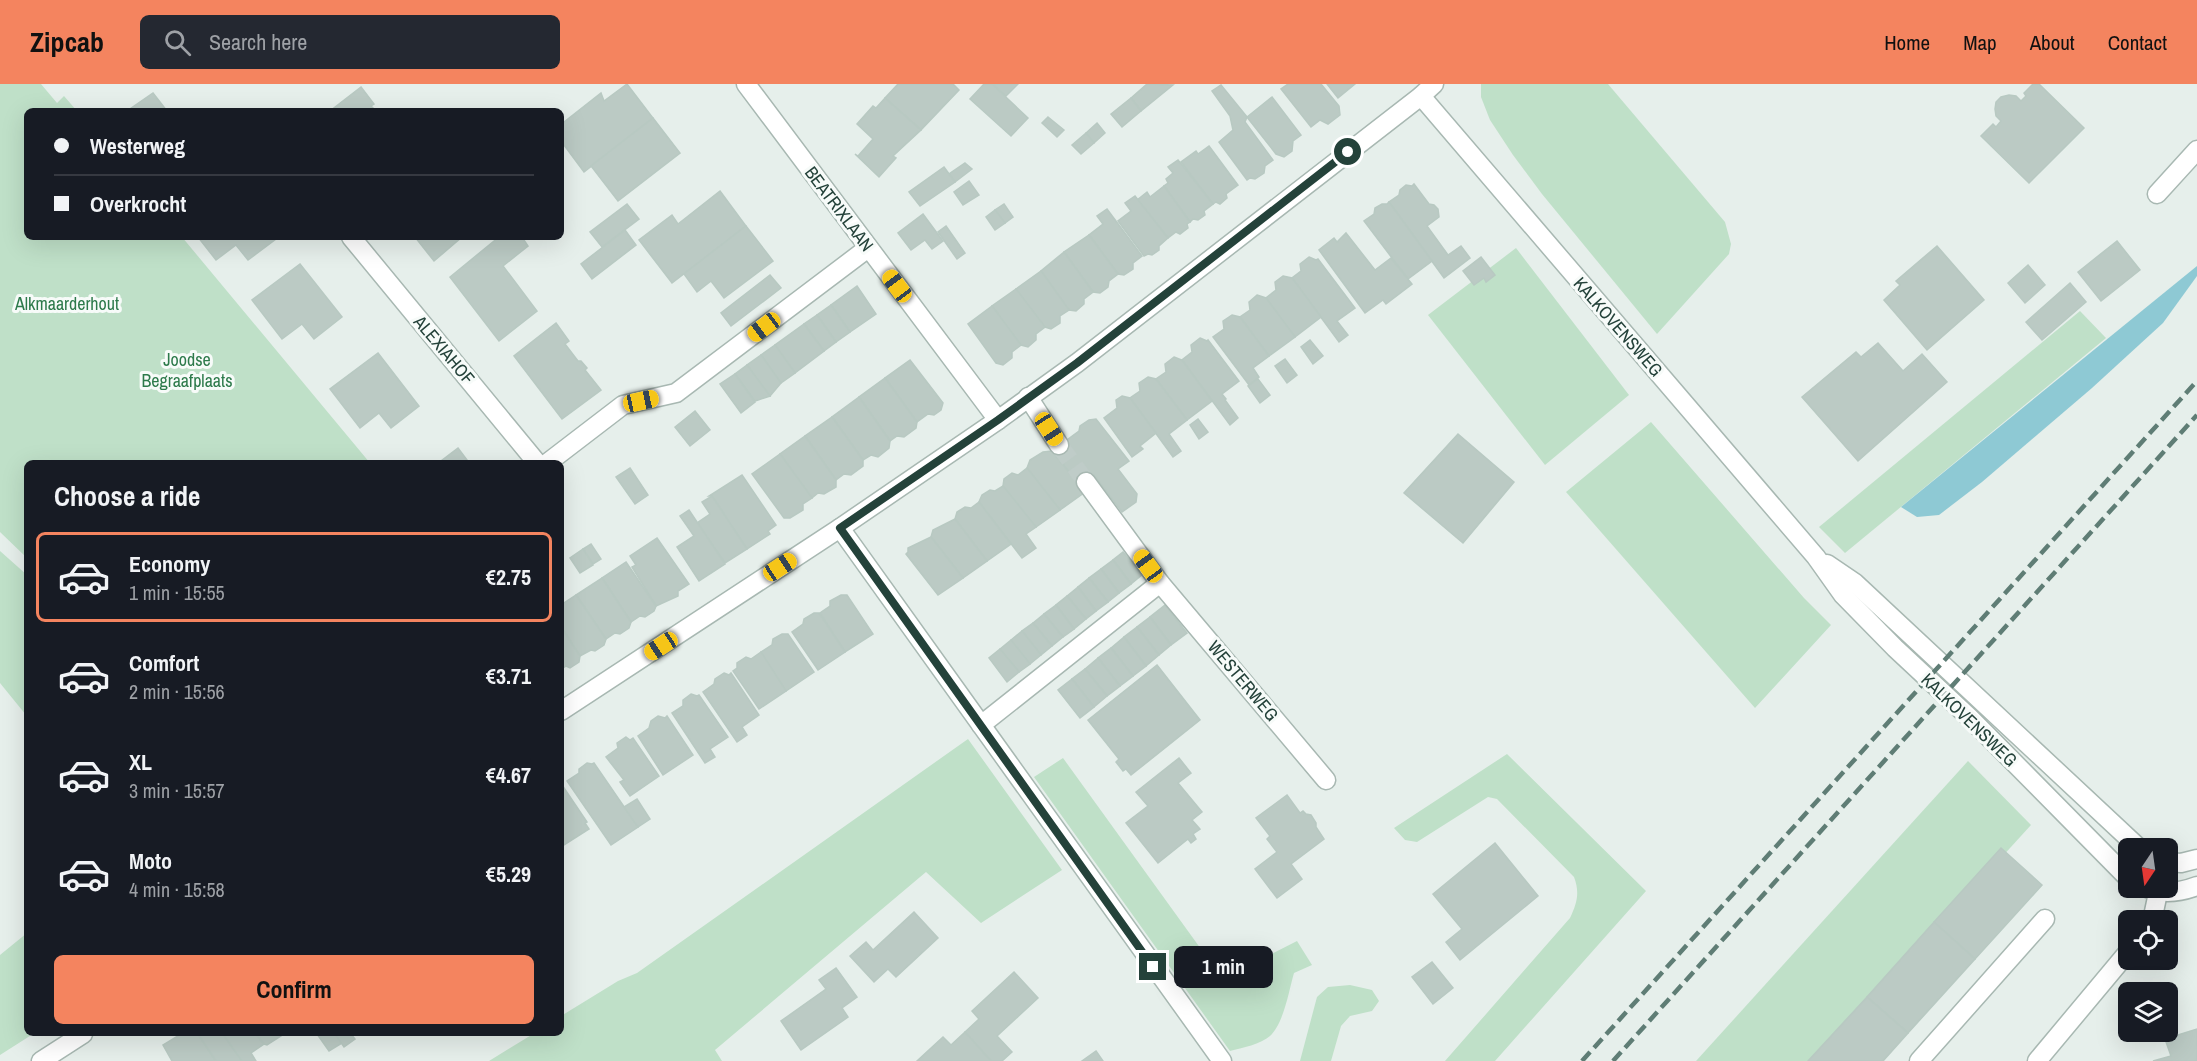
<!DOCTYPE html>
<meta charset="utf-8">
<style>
:root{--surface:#171b24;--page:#242831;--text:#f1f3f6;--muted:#9ea1a6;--line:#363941;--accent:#f4845f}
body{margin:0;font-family:"Archivo Narrow",sans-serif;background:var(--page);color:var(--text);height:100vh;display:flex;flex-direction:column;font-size:22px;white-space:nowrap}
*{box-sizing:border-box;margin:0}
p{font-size:20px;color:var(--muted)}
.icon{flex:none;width:33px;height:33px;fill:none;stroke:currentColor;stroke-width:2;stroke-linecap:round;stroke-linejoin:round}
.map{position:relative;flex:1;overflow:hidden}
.drawer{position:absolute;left:24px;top:376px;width:540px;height:576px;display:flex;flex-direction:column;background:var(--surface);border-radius:9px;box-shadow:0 6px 24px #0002}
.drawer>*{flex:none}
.hud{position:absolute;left:24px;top:24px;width:540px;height:132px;border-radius:9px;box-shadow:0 6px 24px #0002;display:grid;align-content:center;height:132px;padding:0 30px;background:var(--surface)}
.needle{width:39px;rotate:193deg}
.tools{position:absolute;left:2118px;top:754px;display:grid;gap:12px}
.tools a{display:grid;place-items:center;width:60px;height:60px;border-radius:9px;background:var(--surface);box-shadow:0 6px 24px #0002;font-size:30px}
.end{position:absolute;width:27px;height:27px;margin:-14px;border:8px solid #24423a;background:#fff;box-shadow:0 0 0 3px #fff}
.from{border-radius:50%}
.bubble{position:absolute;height:42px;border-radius:9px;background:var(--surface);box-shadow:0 6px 24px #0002;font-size:20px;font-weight:700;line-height:42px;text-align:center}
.car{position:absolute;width:18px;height:36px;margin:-18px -9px;border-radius:8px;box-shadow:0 0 4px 2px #0007;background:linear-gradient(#f5c518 24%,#345 0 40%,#f5c518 0 76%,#345 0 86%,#f5c518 0)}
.hud b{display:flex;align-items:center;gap:21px;height:57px;font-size:22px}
.hud b+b{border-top:2px solid var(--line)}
.hud i{width:15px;height:15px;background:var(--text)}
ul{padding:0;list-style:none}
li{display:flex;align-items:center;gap:18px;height:90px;margin:0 12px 9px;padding:0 18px;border:3px solid transparent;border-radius:9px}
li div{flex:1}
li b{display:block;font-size:22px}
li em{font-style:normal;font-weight:700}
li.on{border-color:var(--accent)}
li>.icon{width:54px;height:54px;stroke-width:1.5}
h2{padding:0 30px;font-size:27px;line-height:72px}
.button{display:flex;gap:12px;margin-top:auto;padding:12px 30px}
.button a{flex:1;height:69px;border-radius:9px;background:var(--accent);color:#111;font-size:24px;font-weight:700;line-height:69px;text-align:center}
header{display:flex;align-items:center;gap:36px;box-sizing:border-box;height:84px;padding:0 30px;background:var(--accent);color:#111}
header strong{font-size:28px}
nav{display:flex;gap:33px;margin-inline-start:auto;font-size:21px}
.search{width:420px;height:54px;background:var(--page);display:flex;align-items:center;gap:15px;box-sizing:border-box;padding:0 21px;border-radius:9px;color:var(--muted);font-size:22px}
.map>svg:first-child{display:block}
.green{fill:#bfe0c8}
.water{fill:#8ec9d4}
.building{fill:#bbcac4;stroke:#b8c9c2;stroke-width:1.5}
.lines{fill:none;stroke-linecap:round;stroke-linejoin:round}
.minor-tunnel{stroke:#bfccc8;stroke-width:18;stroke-dasharray:18 9;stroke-linecap:butt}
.minor-casing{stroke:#a8b8b2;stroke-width:21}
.minor{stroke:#fff;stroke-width:18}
.rail{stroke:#5f7d75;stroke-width:4.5;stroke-dasharray:12 6;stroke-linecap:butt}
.route{stroke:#24423a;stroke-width:8}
.labels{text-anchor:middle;stroke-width:6;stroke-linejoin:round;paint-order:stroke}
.street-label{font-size:18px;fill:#24423a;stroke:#f7fbf9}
.park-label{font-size:18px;fill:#2d7a4b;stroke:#f7fbf9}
</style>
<header>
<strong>Zipcab</strong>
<div class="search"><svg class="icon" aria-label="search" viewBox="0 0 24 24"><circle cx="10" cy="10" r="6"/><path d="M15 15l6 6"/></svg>Search here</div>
<nav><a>Home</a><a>Map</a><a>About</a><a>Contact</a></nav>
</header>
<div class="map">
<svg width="2197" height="977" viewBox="0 0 2197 977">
<rect width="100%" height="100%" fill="#e6efeb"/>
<g class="green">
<polygon points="0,0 41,0 57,19 64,12 77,27 27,27 27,153 182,153 370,379 27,380 27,474 0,448"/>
<polygon points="1481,0 1608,0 1725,138 1731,160 1729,170 1657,250 1542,110 1513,71 1490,36 1481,13"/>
<polygon points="1516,164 1629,311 1545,381 1428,231"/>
<polygon points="2080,227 2106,254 1845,469 1819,443"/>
<polygon points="1651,338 1804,514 1831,541 1755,624 1566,408"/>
<polygon points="0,467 27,491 26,631 0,599"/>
<polygon points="968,655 1062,786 981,839 926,788 715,966 722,977 489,977 533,950 561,950 561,932 618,897 637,889"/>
<path d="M1507 670 1646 807 1495 977H1445L1570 834C1577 819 1580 809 1574 793L1497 715 1488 713 1417 758 1405 756 1394 744Z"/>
<path d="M1063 674 1206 872 1222 888H1236L1297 857 1312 881 1294 889C1289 906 1284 939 1270 952 1261 960 1242 964 1230 967L1034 693Z"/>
<polygon points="1968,677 2031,741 1816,977 1696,977"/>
<polygon points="27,849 27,950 33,950 0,971 0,871"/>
<polygon points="1350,901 1372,906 1379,917 1372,927 1350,932 1341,942 1331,977 1300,977 1317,913 1328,903"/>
</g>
<polygon class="water" points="2197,182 2197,192 2163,239 2092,304 1982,398 1939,431 1917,433 1901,423"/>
<g class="building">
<polygon points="627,0 653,34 584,88 561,57 561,35 564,38 601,9 604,17"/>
<polygon points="898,0 953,0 959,6 921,46 885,14"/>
<polygon points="984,0 992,0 1028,34 1011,52 970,15"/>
<polygon points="993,0 1018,0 1006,12"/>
<polygon points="1147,0 1173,1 1141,27 1131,14"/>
<polygon points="1288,0 1321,0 1339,22 1340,31 1328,40 1320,36 1311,43 1281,5"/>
<polygon points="1327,0 1355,0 1338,14"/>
<polygon points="2033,0 2039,0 2084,44 2029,99 1981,52 1993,40 1996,43 2001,37 1996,32 1995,25 1996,18 2001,13 2009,11 2016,12 2021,17 2026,12 2024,9"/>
<polygon points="1221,1 1247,33 1245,38 1273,76 1265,82 1264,89 1255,95 1250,94 1247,96 1219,58 1233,46 1230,32 1212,7"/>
<polygon points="361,3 374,20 371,22 376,27 330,27"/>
<polygon points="153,9 167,27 127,27"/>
<polygon points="1272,13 1301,51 1293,57 1292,67 1284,73 1276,70 1247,33"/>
<polygon points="885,14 921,46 893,72 896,74 879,93 855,70 858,72 873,55 857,40 873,22 876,24"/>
<polygon points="1131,14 1141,27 1122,43 1111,30"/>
<polygon points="1048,33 1064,46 1057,53 1042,39"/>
<polygon points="653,34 680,69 618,117 591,82"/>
<polygon points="1097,39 1105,49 1094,59 1086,49"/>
<polygon points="1086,49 1094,59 1081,70 1072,61"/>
<polygon points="1209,62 1238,101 1226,110 1227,114 1220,120 1216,118 1213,120 1181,78 1196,67 1198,70"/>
<polygon points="1178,76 1213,120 1204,127 1205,131 1198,136 1193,135 1190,138 1164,102 1168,99 1166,95 1173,89 1168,83"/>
<polygon points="965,79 972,85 955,98 949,90"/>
<polygon points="944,83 955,98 920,122 909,108"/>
<polygon points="969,97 979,111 963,121 954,108"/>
<polygon points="1414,100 1429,120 1434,121 1438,125 1439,133 1427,142 1448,171 1461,162 1470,174 1444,194 1389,118 1399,111 1400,106 1406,101 1412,102"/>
<polygon points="1164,102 1190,138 1187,140 1188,144 1180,150 1176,148 1168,154 1137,116 1147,108 1150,113"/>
<polygon points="720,107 746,142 672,199 639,156 672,131 678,140"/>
<polygon points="1135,112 1168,154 1159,162 1159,166 1152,171 1148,170 1144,172 1118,137 1131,127 1125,119"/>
<polygon points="1389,118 1432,177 1408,195 1364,137 1374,130 1375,124 1382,120 1387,120"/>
<polygon points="627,120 639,135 602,163 590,148"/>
<polygon points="1004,120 1013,133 1005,139 995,126"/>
<polygon points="1107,125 1142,172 1133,179 1133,185 1124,191 1118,190 1089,151 1103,140 1097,132"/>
<polygon points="995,126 1005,139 995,146 986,133"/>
<polygon points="923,130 943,157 932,165 925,156 911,166 898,149"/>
<polygon points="746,142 773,177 724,214 711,197 697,208 684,190"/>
<polygon points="946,142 965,169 957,175 938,148"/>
<polygon points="625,146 636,161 592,195 581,180"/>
<polygon points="1346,149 1375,186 1391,174 1412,200 1386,220 1383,216 1365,229 1319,166 1334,154 1337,158"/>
<polygon points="1089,151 1118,190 1109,197 1108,203 1100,209 1093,208 1064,168"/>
<polygon points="198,153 275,153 276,155 248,176 236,161 216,176"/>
<polygon points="415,153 462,153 434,177"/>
<polygon points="499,153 522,153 528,162 503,182 537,227 499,257 450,193"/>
<polygon points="2117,157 2140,186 2101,217 2078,188"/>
<polygon points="1937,162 1984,216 1927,266 1884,216 1900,201 1896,197"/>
<polygon points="1064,168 1093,208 1084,215 1084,220 1076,227 1069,226 1041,187"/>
<polygon points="1309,173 1316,176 1318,175 1355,224 1337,237 1348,251 1339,258 1292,194 1301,187 1300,180"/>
<polygon points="1481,173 1495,191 1486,198 1484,194 1474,201 1463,187"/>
<polygon points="300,180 342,233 314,255 302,240 282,255 252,216"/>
<polygon points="2028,181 2045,201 2025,219 2008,199"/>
<polygon points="1041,187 1069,226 1060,232 1060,239 1051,245 1045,243 1016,205"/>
<polygon points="770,191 781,204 731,242 721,229"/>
<polygon points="1283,192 1292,194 1321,233 1295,253 1266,214 1276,206 1275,198"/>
<polygon points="2070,199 2086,218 2042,256 2026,238"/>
<polygon points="857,202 876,230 850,248 831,221"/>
<polygon points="1016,205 1045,243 1036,250 1036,256 1028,263 1021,261 992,222"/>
<polygon points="1257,211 1266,214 1295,253 1269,272 1240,233 1250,226 1249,218"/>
<polygon points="831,221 850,248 836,258 817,231"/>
<polygon points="992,222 1021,261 1012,268 1012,274 1003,281 996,279 968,240"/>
<polygon points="817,231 836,258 824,267 804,240"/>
<polygon points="1232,231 1240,233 1269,272 1253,284 1259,293 1249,301 1213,253 1224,245 1223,237"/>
<polygon points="556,239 569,257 565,260 578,277 581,277 587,284 585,286 601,306 562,335 514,272"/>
<polygon points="804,240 824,267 795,289 775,261"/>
<polygon points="1200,254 1207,257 1208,256 1239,297 1222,310 1226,315 1225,316 1238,334 1230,341 1182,276 1192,268 1191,261"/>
<polygon points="1310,256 1323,272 1313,280 1301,263"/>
<polygon points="1878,259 1903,287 1922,270 1947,298 1858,377 1802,313 1856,268 1861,273"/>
<polygon points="775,261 795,289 781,299 761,271"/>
<polygon points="378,269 419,322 391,344 379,329 360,344 330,305"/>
<polygon points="761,271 781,299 770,312 747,281"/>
<polygon points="1174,273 1182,276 1212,317 1187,336 1156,295 1166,288 1165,280"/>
<polygon points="1285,275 1297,291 1287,299 1275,282"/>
<polygon points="910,276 943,319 941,326 934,331 928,330 917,338 885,294"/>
<polygon points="747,281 770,312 755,317 735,290"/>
<polygon points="735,290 755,318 741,329 720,300"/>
<polygon points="1148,293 1156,295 1187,336 1169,350 1181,367 1173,373 1130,314 1140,307 1139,299"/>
<polygon points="885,294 917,338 916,344 904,353 897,352 890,357 859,313"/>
<polygon points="1258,295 1270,311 1260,319 1248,302"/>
<polygon points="1122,312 1130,314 1156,349 1140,362 1143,365 1132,373 1104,334 1117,324 1116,316"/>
<polygon points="859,313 890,357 889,364 878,373 871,371 863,376 832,333"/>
<polygon points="695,327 710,346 690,362 675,343"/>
<polygon points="832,333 863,376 863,382 851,391 844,390 836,396 805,352"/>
<polygon points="1096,335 1129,377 1118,385 1137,410 1136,418 1122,428 1094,391 1080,402 1052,367 1079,347 1080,342 1089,336"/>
<polygon points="1198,335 1208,348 1199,355 1190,341"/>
<polygon points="1458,350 1514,398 1463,459 1404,409"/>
<polygon points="805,352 836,396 836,403 824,410 818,409 812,414 780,370"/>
<polygon points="458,364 470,380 437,380"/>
<polygon points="1052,367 1085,408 1060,426 1027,384 1030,376 1043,368"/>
<polygon points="780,370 812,414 803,420 803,426 790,434 784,434 752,390"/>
<polygon points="630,384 648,411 635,420 616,393"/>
<polygon points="1027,384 1060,426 1036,443 1003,402 1004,395 1012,389 1018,391"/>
<polygon points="742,391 776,441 768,447 770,450 747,465 712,412 709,412"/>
<polygon points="1003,402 1036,443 1026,450 1036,464 1022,474 979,418 982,411 990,406 995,407"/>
<polygon points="712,412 747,465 725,479 697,439 710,430 702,418"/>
<polygon points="979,418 1011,460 987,477 955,435 957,428 965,423 971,424"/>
<polygon points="689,426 725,480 699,497 677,463 694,452 680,432"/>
<polygon points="955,435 987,477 963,494 931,453 933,446"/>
<polygon points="931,453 963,494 938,511 906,470 908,468 908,464"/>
<polygon points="657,454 689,500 678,507 678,512 656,522 632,483 636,481 630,472"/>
<polygon points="591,460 601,475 593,480 583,465"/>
<polygon points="583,465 593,481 580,489 570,474"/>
<polygon points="1123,468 1142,491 1131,500 1113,476"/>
<polygon points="1113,476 1131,500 1119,509 1101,485"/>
<polygon points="626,478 656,522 654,527 645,533 640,532 631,538 602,494"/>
<polygon points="1101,485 1119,509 1108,518 1089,494"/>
<polygon points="602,494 631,538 629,544 620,550 615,549 606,555 576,511"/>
<polygon points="1089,494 1108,518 1096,527 1078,503"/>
<polygon points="1078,503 1096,527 1086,535 1067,512"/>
<polygon points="576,511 606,555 604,561 595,567 591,566 580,572 561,543 561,521"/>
<polygon points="841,511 847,511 873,550 845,568 820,529 830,522 830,517"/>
<polygon points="1067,512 1086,535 1074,545 1056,521"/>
<polygon points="1056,521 1074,545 1063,553 1044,530"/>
<polygon points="1165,521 1187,549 1171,561 1150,533"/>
<polygon points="814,529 819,529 845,568 818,586 792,548 803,540 804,535"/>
<polygon points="1044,530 1063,553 1052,562 1033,539"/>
<polygon points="1150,533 1171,561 1159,571 1137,543"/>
<polygon points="1033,539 1052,562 1041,571 1022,547"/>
<polygon points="561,543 580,572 579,578 570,584 566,582 561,585"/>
<polygon points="1137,543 1159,571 1146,582 1124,553"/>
<polygon points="1022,547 1041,571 1030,580 1011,556"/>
<polygon points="782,550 788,550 814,588 786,607 761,568 772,561 773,555"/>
<polygon points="1124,553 1146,582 1133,592 1111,564"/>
<polygon points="1011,556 1030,580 1019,588 1000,565"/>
<polygon points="1111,564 1133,592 1120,602 1098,574"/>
<polygon points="1000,565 1019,588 1007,598 989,574"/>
<polygon points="761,568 786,607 759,625 733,587 737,584 737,579 746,573 751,575"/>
<polygon points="1098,574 1120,602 1107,612 1085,585"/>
<polygon points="1157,581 1200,636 1131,691 1126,685 1123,687 1116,678 1119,675 1088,636"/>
<polygon points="1085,585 1107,612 1094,623 1072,595"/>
<polygon points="724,589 729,591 731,589 759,631 742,643 747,651 737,658 703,608 714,600 715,595"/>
<polygon points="1072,595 1094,623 1080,634 1058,606"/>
<polygon points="691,610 697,612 699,611 728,653 710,665 715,673 705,679 672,629 683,622 683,616"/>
<polygon points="658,632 665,634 667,632 693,671 663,691 638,652 649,644 651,637"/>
<polygon points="626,653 630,656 633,654 659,692 630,712 620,698 624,696 606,673 618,664 617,659"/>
<polygon points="1179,674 1191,689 1178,699 1202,728 1192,736 1200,745 1193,750 1196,755 1191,759 1188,755 1158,779 1126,739 1148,722 1136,708"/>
<polygon points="587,679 592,680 594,679 638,743 611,761 567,697 579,689 579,685"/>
<polygon points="562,701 587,738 585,739 589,745 564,761 561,756"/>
<polygon points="1287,711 1300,729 1303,727 1306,730 1311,731 1316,739 1316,743 1324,755 1291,780 1302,795 1277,814 1255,785 1277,768 1267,755 1270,752 1256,734"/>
<polygon points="637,715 650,735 638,743 624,723"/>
<polygon points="1495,759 1538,812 1460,876 1446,858 1462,845 1433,810"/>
<polygon points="2001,764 2042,801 1975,875 1934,838"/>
<polygon points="914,828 938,854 896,893 888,885 874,898 850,872 866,858 873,866"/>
<polygon points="1934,838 1975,875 1908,949 1867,913"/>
<polygon points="1432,878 1453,904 1433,920 1412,893"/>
<polygon points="836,884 857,913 842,924 848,933 801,966 781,937 826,905 819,896"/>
<polygon points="1014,888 1038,914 997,952 1012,968 1002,977 991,977 965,948 979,935 972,927"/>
<polygon points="1867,913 1908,949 1883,977 1808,977"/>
<polygon points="2197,945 2197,977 2153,977 2171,972 2165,955"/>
<polygon points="965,948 991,977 917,977 943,953 951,961"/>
<polygon points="181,950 198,950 216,977 172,977 163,961"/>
<polygon points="198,950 223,950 242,977 216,977"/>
<polygon points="223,950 256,950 264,960 251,969 256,977 242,977"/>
<polygon points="256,950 284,950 267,961 264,960"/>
<polygon points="317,950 335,950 342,959 329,967"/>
<polygon points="335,950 351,950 355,955 344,963"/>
<polygon points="1096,967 1103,977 1082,977"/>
</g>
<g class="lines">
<polyline class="minor-tunnel" points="1059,361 1086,398"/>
<defs>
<g id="minor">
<polyline points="746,0 998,336"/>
<polyline points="1421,12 1816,473 1843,511 1895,564 1970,634 2128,794"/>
<polyline points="2157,110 2197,66"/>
<polyline points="351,153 538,380"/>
<polyline points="1028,313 1059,361"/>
<polyline points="546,380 623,321 676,309 868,164"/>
<polyline points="1086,398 1160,499 1326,696"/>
<polyline points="840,444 1222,977"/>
<polyline points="1827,480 1855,499 2140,765"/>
<polyline points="561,627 840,444 998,336 1077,279 1421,12 1434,0"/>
<polyline points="981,641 1160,499"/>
<polyline points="2168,778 2181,779 2197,775"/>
<path d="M2147 804C2164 811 2181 808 2197 802"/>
<polyline points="2152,837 2159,804"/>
<polyline points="41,977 83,950"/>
<polyline points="1919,977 2045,835"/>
<polyline points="2037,977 2128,868"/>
</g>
</defs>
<use href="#minor" class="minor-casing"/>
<use href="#minor" class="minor"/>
<g class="rail">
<polyline points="1582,977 2197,297"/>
<polyline points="1613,977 2197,331"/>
</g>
</g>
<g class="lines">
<polyline class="route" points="1153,883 840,444 998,336 1077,279 1348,68"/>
</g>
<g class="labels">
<g class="street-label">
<text transform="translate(839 125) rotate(53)" y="6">BEATRIXLAAN</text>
<text transform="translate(1618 243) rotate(49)" y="6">KALKOVENSWEG</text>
<text transform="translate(444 266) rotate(50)" y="6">ALEXIAHOF</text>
<text transform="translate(1243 597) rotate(50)" y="6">WESTERWEG</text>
<text transform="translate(1969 636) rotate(44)" y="6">KALKOVENSWEG</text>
</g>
<g class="park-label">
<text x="67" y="226">Alkmaarderhout</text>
<text x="187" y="282">Joodse<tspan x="187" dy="21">Begraafplaats</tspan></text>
</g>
</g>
</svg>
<div class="tools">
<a><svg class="needle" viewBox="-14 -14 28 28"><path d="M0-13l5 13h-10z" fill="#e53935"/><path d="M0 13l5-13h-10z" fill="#9ea1a6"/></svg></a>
<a><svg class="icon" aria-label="locate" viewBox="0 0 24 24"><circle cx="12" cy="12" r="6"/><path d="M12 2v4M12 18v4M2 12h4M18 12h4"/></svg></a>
<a><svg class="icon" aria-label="layers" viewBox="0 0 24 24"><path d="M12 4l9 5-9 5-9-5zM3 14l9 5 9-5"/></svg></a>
</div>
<i class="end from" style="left:1348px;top:68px"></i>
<i class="end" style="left:1153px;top:883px"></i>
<div class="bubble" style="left:1174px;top:862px;width:99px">1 min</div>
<i class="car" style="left:897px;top:202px;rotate:323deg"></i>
<i class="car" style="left:764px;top:243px;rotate:233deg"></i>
<i class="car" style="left:641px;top:317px;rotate:78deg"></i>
<i class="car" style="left:1049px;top:345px;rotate:147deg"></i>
<i class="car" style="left:1148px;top:482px;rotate:324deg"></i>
<i class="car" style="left:780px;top:483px;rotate:57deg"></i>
<i class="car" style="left:661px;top:562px;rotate:237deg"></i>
<div class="hud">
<b><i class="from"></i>Westerweg</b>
<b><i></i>Overkrocht</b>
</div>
<section class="drawer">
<h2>Choose a ride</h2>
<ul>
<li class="on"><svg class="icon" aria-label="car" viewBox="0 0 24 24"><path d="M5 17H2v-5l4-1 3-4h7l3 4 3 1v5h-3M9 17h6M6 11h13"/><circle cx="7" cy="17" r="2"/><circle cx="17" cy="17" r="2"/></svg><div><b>Economy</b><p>1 min · 15:55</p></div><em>€2.75</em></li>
<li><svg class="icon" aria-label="car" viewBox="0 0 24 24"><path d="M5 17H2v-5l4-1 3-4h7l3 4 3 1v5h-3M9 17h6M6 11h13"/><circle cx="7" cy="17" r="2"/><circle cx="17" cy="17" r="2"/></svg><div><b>Comfort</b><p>2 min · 15:56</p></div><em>€3.71</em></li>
<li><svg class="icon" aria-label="car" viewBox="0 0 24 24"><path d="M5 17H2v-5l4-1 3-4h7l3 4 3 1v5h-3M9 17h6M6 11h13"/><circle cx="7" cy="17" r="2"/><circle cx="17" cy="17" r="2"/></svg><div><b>XL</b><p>3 min · 15:57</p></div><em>€4.67</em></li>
<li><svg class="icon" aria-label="car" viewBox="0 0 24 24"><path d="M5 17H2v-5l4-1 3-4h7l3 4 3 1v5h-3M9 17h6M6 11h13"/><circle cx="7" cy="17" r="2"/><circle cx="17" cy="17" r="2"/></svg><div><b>Moto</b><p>4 min · 15:58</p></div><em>€5.29</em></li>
</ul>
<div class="button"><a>Confirm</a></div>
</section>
</div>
